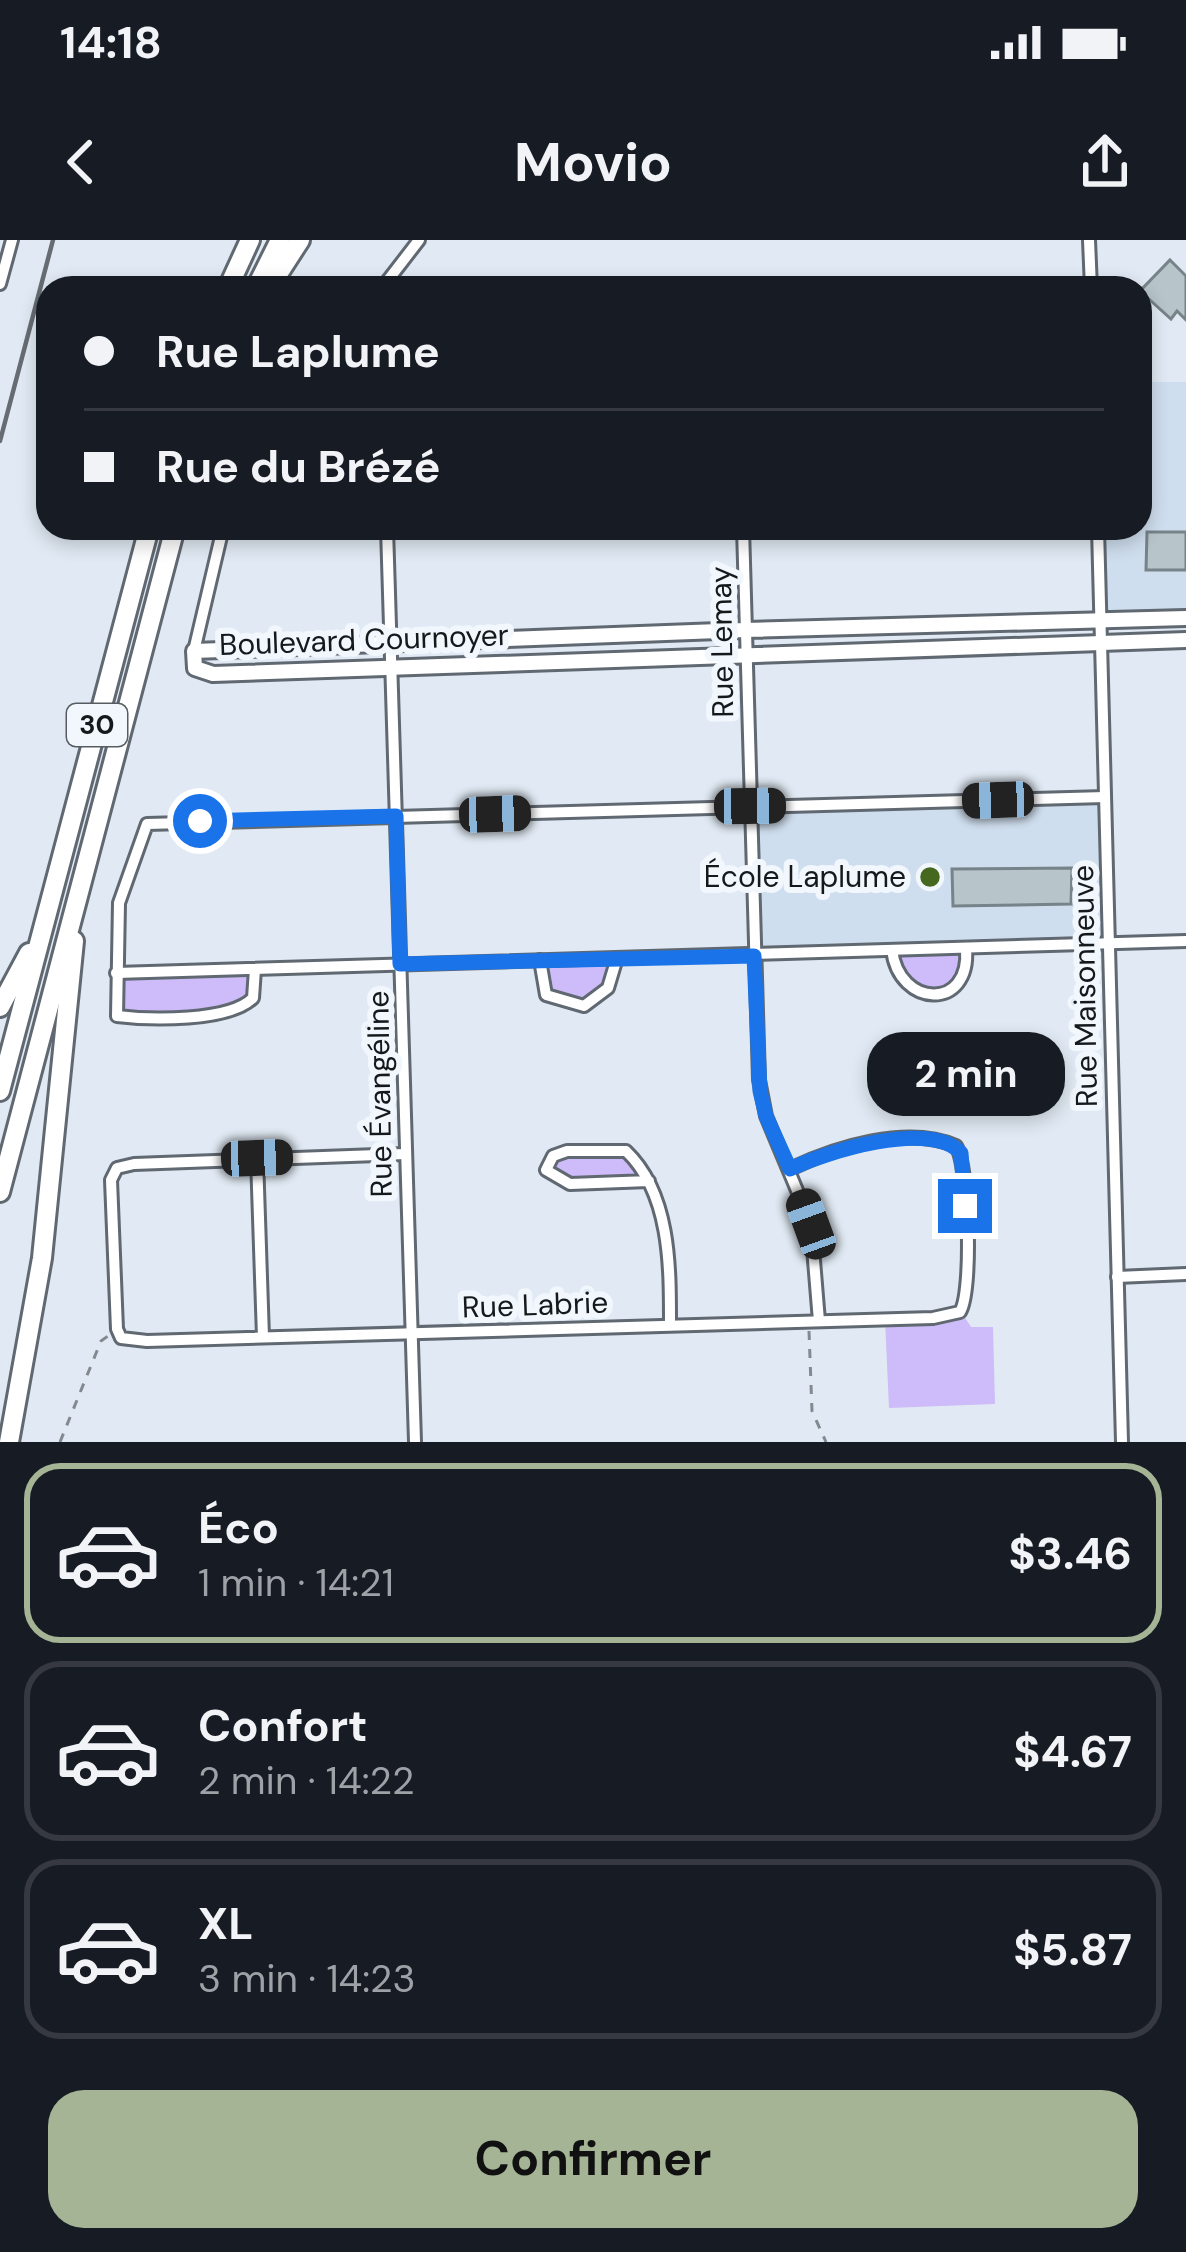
<!DOCTYPE html>
<html lang="fr">
<meta charset="utf-8">
<style>
:root{--surface:#171b24;--page:#20242c;--text:#f1f3f6;--muted:#9ea1a6;--line:#363941;--accent:#a4b495}
body{margin:0;font-family:"DM Sans",sans-serif;background:var(--page);color:var(--text);height:100vh;display:flex;flex-direction:column;font-size:45px;white-space:nowrap}
*{box-sizing:border-box;margin:0}
p{font-size:39px;color:var(--muted)}
.icon{flex:none;width:66px;height:66px;fill:none;stroke:currentColor;stroke-width:2;stroke-linecap:round;stroke-linejoin:round}
.map{position:relative;height:1202px;overflow:hidden}
.side{display:flex;flex-direction:column;background:var(--surface);flex:1}
.side>*{flex:none}
.top-card{position:absolute;left:36px;top:36px;width:1116px;height:264px;border-radius:36px;box-shadow:0 6px 18px #0003;display:grid;align-content:center;height:264px;padding:0 48px;background:var(--surface)}
.end{position:absolute;width:54px;height:54px;margin:-27px;border:15px solid #1a73e8;background:#fff;box-shadow:0 0 0 6px #fff}
.from{border-radius:50%}
.bubble{position:absolute;height:84px;border-radius:36px;background:var(--surface);box-shadow:0 6px 18px #0003;font-size:39px;font-weight:700;line-height:84px;text-align:center}
.car{position:absolute;width:36px;height:72px;margin:-36px -18px;border-radius:15px;box-shadow:0 0 9px 3px #0007;background:linear-gradient(#222 24%,#8ab4d8 0 40%,#222 0 76%,#8ab4d8 0 86%,#222 0)}
.top-card b{display:flex;align-items:center;gap:42px;height:114px;font-size:45px}
.top-card b+b{border-top:3px solid var(--line)}
.top-card i{width:30px;height:30px;background:var(--text)}
ul{padding:21px 0 0;list-style:none}
li{display:flex;align-items:center;gap:36px;height:180px;margin:0 24px 18px;padding:0 24px;border:6px solid var(--line);border-radius:36px}
li div{flex:1}
li b{display:block;font-size:45px}
li em{font-style:normal;font-weight:700}
li.current{border-color:var(--accent)}
li>.icon{width:108px;height:108px;stroke-width:1.5}
.action{display:flex;gap:24px;margin-top:auto;padding:24px 48px}
.action a{flex:1;height:138px;border-radius:36px;background:var(--accent);color:#111;font-size:48px;font-weight:700;line-height:138px;text-align:center}
.status{display:flex;justify-content:space-between;align-items:center;height:84px;padding:0 60px;background:var(--surface);direction:ltr}
.status svg{height:33px;fill:currentColor}
header{display:flex;justify-content:space-between;align-items:center;height:156px;padding:0 48px;background:var(--surface);font-size:54px;font-weight:700}
.map>svg:first-child{display:block}
.built{fill:#cfdeee}
.green{fill:#cdbcf9}
.building{fill:#b7c4ca;stroke:#768388;stroke-width:3}
.lines{fill:none;stroke-linecap:round;stroke-linejoin:round}
.minor-casing{stroke:#606871;stroke-width:16}
.tertiary-casing{stroke:#606871;stroke-width:20}
.motorway-casing{stroke:#606871;stroke-width:24}
.path{stroke:#82898f;stroke-width:3;stroke-dasharray:9 9;stroke-linecap:butt}
.minor{stroke:#fff;stroke-width:10}
.tertiary{stroke:#fff;stroke-width:14}
.motorway{stroke:#fff;stroke-width:18}
.rail{stroke:#666c72;stroke-width:4.5}
.route{stroke:#1a73e8;stroke-width:15}
.poi-dot{fill:#45671e;stroke:#f1f7fd;stroke-width:4.5}
.labels{text-anchor:middle;stroke-width:12;stroke-linejoin:round;paint-order:stroke}
.shield{fill:#f1f7fd;stroke:#575c60;stroke-width:3}
.shield-label{font-size:27px;font-weight:bold;fill:#15191c}
.street-label{font-size:30px;fill:#15191c;stroke:#f1f7fd}
.poi-label{font-size:30px;fill:#15191c;stroke:#f1f7fd;text-anchor:end}
</style>
<div class="status"><b>14:18</b><svg viewBox="0 0 49 12"><path d="M0 12V9h3v3zM5 12V6h3v6zM10 12V3h3v9zM15 12V0h3v12zM26 1h20v11H26zM47 4h2v5h-2z"/></svg></div>
<header><svg class="icon" aria-label="back" viewBox="0 0 24 24"><path d="M15 5l-7 7 7 7"/></svg>Movio<svg class="icon" aria-label="share" viewBox="0 0 24 24"><path d="M12 15V3M7 8l5-5 5 5M5 13v7h14v-7"/></svg></header>
<div class="map">
<svg width="1186" height="1202" viewBox="0 0 1186 1202">
<rect width="100%" height="100%" fill="#e1eaf4"/>
<g class="built">
<polygon points="1140,142 1186,142 1186,373 1105,375 1102,288 1140,288"/>
<polygon points="1101,561 1106,703 758,712 753,571"/>
</g>
<g class="green">
<polygon points="964,711 966,732 938,752 914,749 892,714"/>
<polygon points="543,724 617,724 615,733 584,766 549,753"/>
<polygon points="255,730 252,758 236,770 121,776 117,733"/>
<polygon points="626,913 646,939 570,943 551,934 550,922 559,914"/>
<polygon points="962,1073 971,1087 993,1087 995,1164 889,1168 885,1080"/>
</g>
<g class="building">
<polygon points="1170,20 1186,36 1186,80 1177,71 1171,79 1140,51"/>
<polygon points="1147,292 1186,292 1186,330 1146,330"/>
<polygon points="1072,628 1071,664 953,666 952,629"/>
</g>
<g class="lines">
<defs>
<g id="minor">
<polyline points="1089,0 1091,48"/>
<polyline points="0,44 12,0"/>
<polyline points="382,48 419,0"/>
<polyline points="387,288 415,1202"/>
<polyline points="743,288 759,840 766,876 811,984 819,1081"/>
<polyline points="1098,288 1122,1202"/>
<polyline points="194,411 223,288"/>
<path d="M892 710C899 768 971 771 966 709"/>
<polyline points="540,720 546,755 584,766 608,748 617,718"/>
<path d="M255 729 253 758C229 782 150 780 117 776L119 663 147 584 1105 557"/>
<polyline points="116,733 1186,701"/>
<path d="M405 914 134 924 117 928 111 940 117 1089 121 1098 147 1101 933 1078 960 1072C973 1052 969 926 956 906 907 885 836 907 790 929"/>
<polyline points="257,918 263,1097"/>
<path d="M649 941 570 944 546 930 553 916 567 911H626C671 954 670 1028 670 1085"/>
<polyline points="1117,1037 1186,1034"/>
</g>
<polyline id="tertiary" points="1186,378 745,390 194,411 195,428 213,434 1186,400"/>
<g id="motorway">
<polyline points="228,48 250,0"/>
<polyline points="256,48 280,0"/>
<polyline points="269,48 300,0"/>
<polyline points="0,767 29,713"/>
<polyline points="0,851 149,288"/>
<polyline points="0,952 175,288"/>
<polyline points="9,1202 42,1018 74,701"/>
</g>
</defs>
<use href="#minor" class="minor-casing"/>
<use href="#tertiary" class="tertiary-casing"/>
<use href="#motorway" class="motorway-casing"/>
<g class="path">
<polyline points="809,1091 812,1171 826,1202"/>
<polyline points="60,1202 101,1101 108,1096"/>
</g>
<use href="#minor" class="minor"/>
<use href="#tertiary" class="tertiary"/>
<use href="#motorway" class="motorway"/>
<polyline class="rail" points="0,201 53,0"/>
</g>
<g class="lines">
<path class="route" d="M200 581 396 576 400 724 754 716 760 851 766 876 790 929C826 912 930 879 961 913L965 966"/>
</g>
<circle class="poi-dot" cx="930" cy="637" r="12"/>
<g class="labels">
<rect class="shield" x="67" y="464" width="60" height="42" rx="9"/>
<g class="shield-label">
<text x="97" y="494">30</text>
</g>
<g class="street-label">
<text transform="translate(364 400) rotate(-2)" y="10">Boulevard Cournoyer</text>
<text transform="translate(722 402) rotate(-91)" y="10">Rue Lemay</text>
<text transform="translate(1085 746) rotate(-91)" y="10">Rue Maisonneuve</text>
<text transform="translate(380 854) rotate(-91)" y="10">Rue Évangéline</text>
<text transform="translate(535 1065) rotate(-2)" y="10">Rue Labrie</text>
</g>
<g class="poi-label">
<text x="906" y="647">École Laplume</text>
</g>
</g>
</svg>
<i class="end from" style="left:200px;top:581px"></i>
<i class="end" style="left:965px;top:966px"></i>
<div class="bubble" style="left:867px;top:792px;width:198px">2 min</div>
<i class="car" style="left:998px;top:560px;rotate:268deg"></i>
<i class="car" style="left:750px;top:566px;rotate:89deg"></i>
<i class="car" style="left:495px;top:574px;rotate:88deg"></i>
<i class="car" style="left:257px;top:918px;rotate:88deg"></i>
<i class="car" style="left:811px;top:984px;rotate:340deg"></i>
<div class="top-card">
<b><i class="from"></i>Rue Laplume</b>
<b><i></i>Rue du Brézé</b>
</div>
</div>
<section class="side">
<ul>
<li class="current"><svg class="icon" aria-label="car" viewBox="0 0 24 24"><path d="M5 17H2v-5l4-1 3-4h7l3 4 3 1v5h-3M9 17h6M6 11h13"/><circle cx="7" cy="17" r="2"/><circle cx="17" cy="17" r="2"/></svg><div><b>Éco</b><p>1 min · 14:21</p></div><em>$3.46</em></li>
<li><svg class="icon" aria-label="car" viewBox="0 0 24 24"><path d="M5 17H2v-5l4-1 3-4h7l3 4 3 1v5h-3M9 17h6M6 11h13"/><circle cx="7" cy="17" r="2"/><circle cx="17" cy="17" r="2"/></svg><div><b>Confort</b><p>2 min · 14:22</p></div><em>$4.67</em></li>
<li><svg class="icon" aria-label="car" viewBox="0 0 24 24"><path d="M5 17H2v-5l4-1 3-4h7l3 4 3 1v5h-3M9 17h6M6 11h13"/><circle cx="7" cy="17" r="2"/><circle cx="17" cy="17" r="2"/></svg><div><b>XL</b><p>3 min · 14:23</p></div><em>$5.87</em></li>
</ul>
<div class="action"><a>Confirmer</a></div>
</section>
